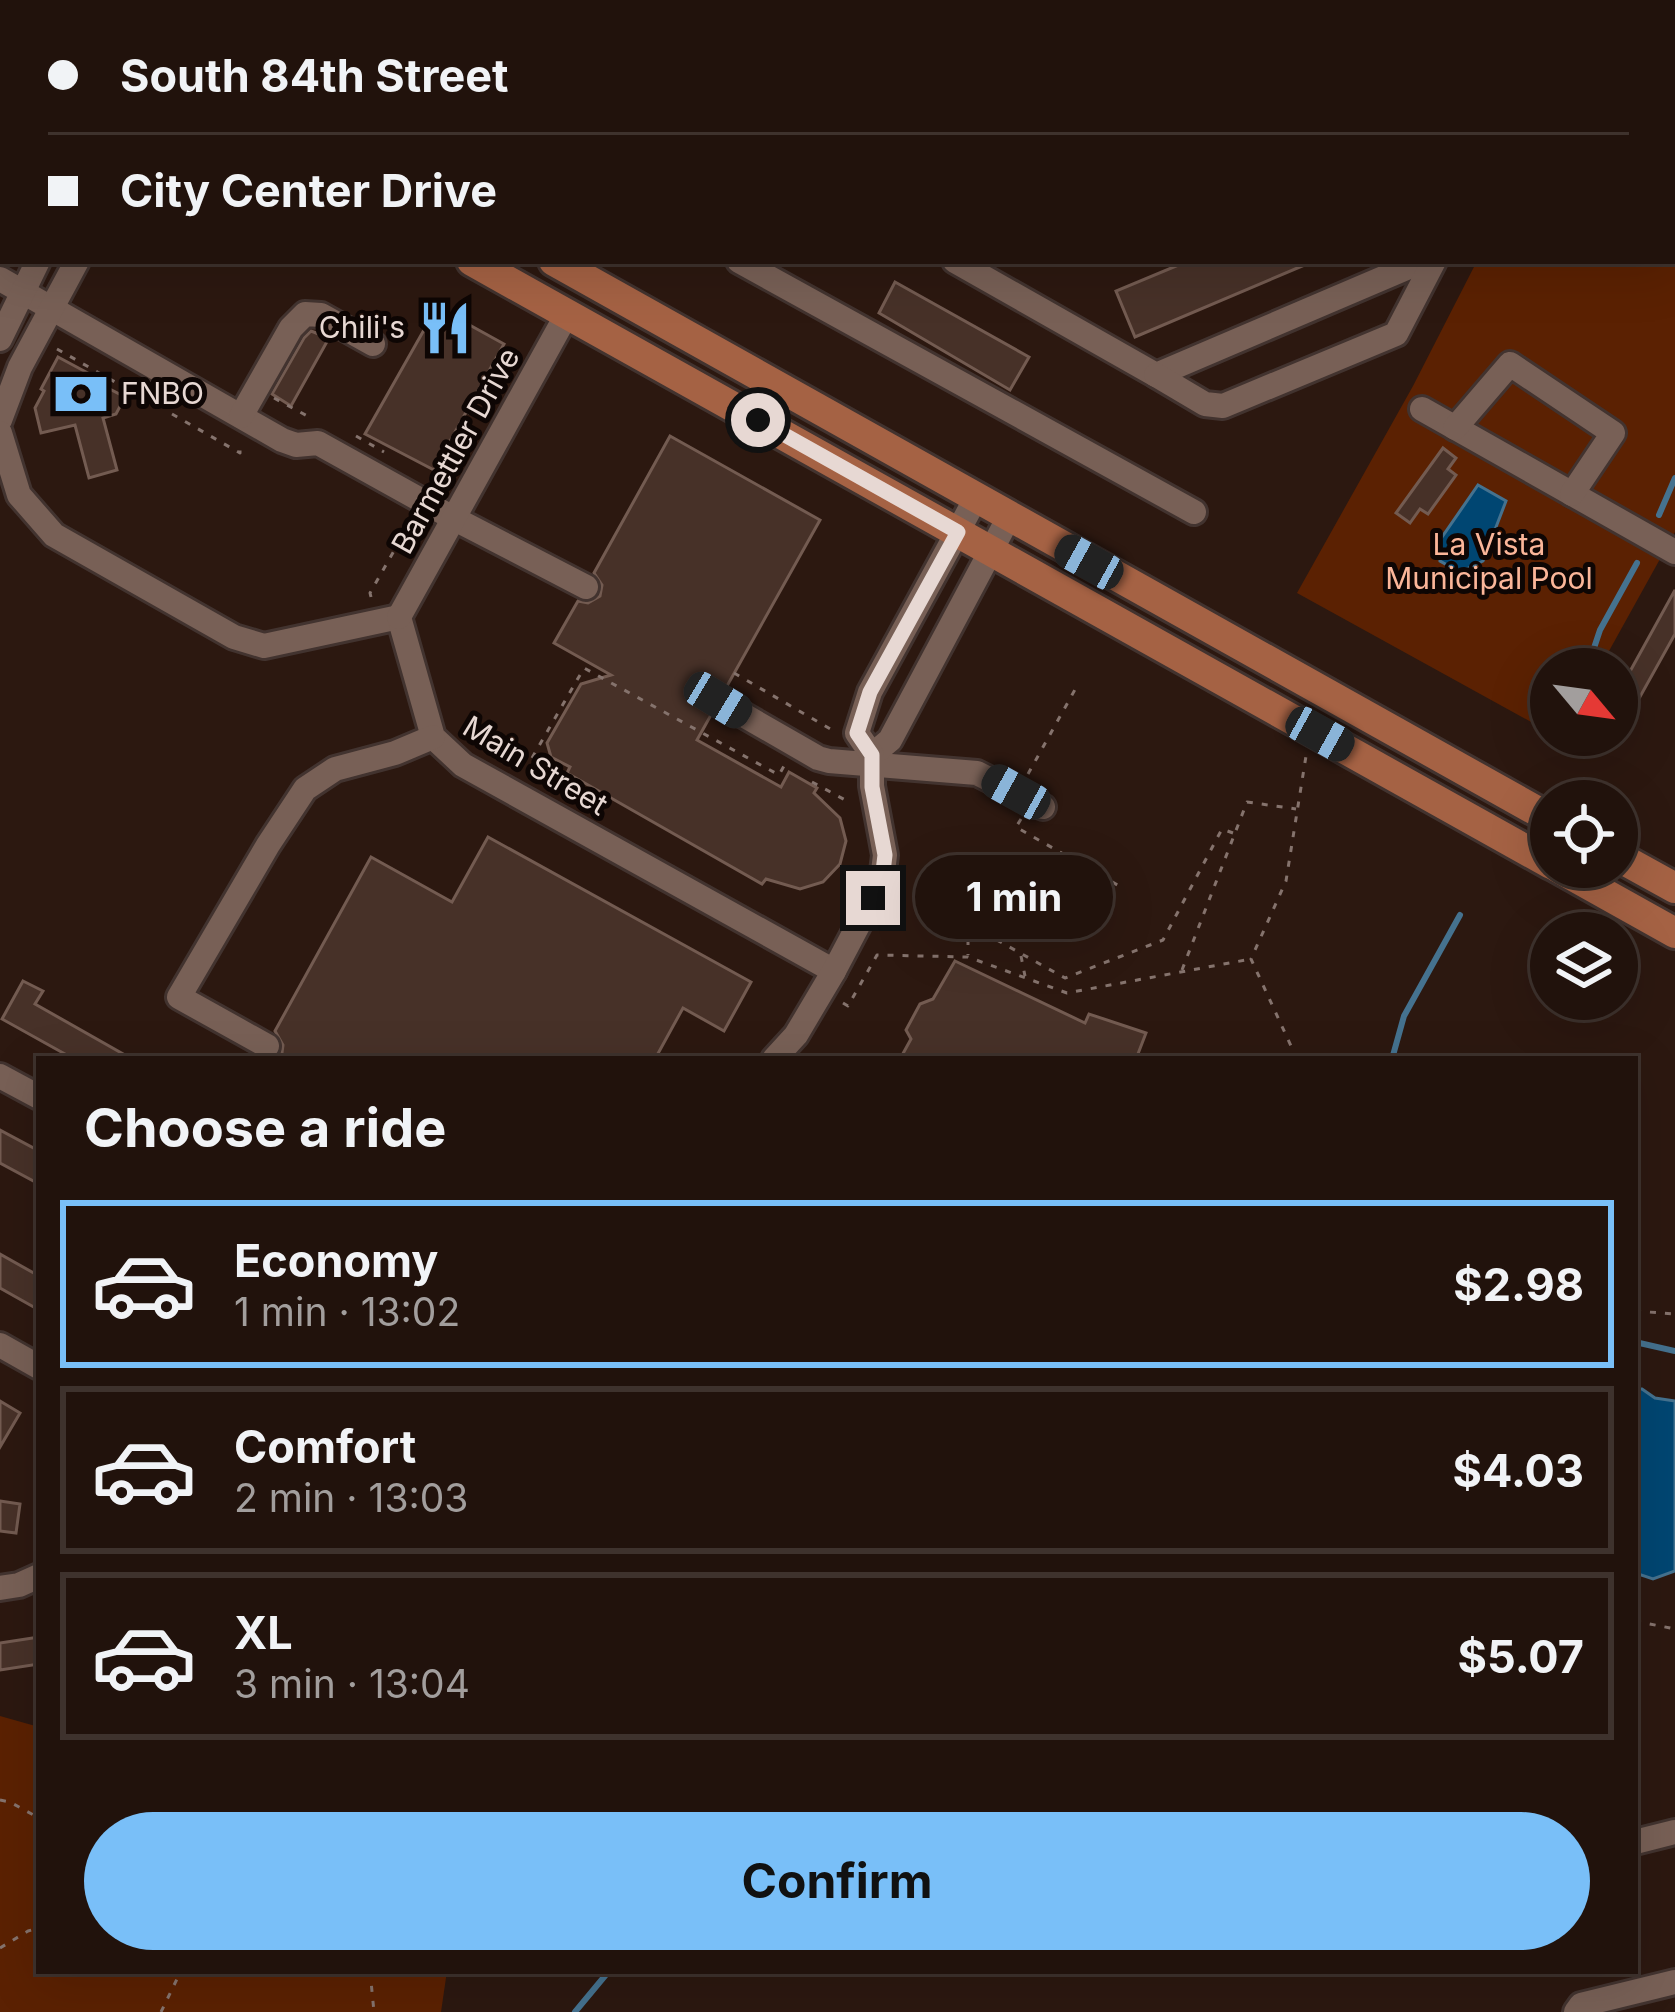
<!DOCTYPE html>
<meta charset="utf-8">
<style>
:root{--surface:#21120c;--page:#2d201a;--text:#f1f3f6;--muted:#a29e9d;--line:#3e322d;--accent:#79bff8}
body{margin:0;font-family:Inter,sans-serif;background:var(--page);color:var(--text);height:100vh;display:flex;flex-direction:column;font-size:45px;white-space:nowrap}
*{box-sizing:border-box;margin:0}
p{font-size:39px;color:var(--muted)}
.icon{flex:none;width:66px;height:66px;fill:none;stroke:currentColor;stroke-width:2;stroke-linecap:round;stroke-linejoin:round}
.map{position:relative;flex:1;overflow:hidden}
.panel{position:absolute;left:36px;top:1056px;width:1602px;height:918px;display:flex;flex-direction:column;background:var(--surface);border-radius:0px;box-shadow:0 12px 48px #0002,0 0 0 3px var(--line)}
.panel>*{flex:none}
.guide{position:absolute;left:0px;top:0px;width:1677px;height:264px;box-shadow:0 12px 48px #0002,0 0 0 3px var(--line);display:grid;align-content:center;height:264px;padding:0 48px;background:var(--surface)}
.needle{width:78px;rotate:119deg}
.fabs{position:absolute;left:1530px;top:648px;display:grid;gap:24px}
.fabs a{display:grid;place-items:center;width:108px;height:108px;border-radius:50%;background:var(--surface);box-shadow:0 12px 48px #0002,0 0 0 3px var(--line);font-size:60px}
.end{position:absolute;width:54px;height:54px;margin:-27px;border:15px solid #e7d8d3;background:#111;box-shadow:0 0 0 6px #111}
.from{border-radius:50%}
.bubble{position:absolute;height:84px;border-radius:42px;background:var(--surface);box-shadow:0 12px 48px #0002,0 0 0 3px var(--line);font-size:39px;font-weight:700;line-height:84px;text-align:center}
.car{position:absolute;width:36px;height:72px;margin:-36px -18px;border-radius:15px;box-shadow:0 0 9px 3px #0007;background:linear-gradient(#222 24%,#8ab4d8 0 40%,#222 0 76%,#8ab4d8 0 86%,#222 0)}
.guide b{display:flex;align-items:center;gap:42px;height:114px;font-size:45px}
.guide b+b{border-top:3px solid var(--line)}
.guide i{width:30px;height:30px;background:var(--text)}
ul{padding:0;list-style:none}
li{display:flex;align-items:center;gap:36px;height:168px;margin:0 24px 18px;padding:0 24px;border:6px solid var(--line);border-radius:0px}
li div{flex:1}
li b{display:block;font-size:45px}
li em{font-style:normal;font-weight:700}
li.active{border-color:var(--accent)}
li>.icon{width:108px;height:108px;stroke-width:1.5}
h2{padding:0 48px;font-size:54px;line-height:144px}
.action{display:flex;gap:24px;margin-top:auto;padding:24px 48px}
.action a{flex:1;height:138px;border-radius:72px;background:var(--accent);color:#111;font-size:48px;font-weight:700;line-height:138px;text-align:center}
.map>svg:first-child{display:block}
.green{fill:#5b2102}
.water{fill:#004672;stroke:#45728f;stroke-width:3}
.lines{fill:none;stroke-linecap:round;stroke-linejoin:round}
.stream{stroke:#45728f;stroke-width:6}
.building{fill:#473128;stroke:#735b51;stroke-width:3}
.minor-casing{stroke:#42332f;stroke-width:30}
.major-casing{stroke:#42332f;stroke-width:36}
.path{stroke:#85736d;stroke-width:3;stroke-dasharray:6 9;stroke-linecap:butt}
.minor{stroke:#786056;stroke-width:24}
.major{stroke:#a56244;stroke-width:30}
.route{stroke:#e7d8d3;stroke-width:15}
.labels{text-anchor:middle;stroke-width:10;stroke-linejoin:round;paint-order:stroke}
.poi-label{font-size:30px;fill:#e7d8d3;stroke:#0e0604;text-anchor:end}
.street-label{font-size:30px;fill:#e7d8d3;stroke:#0e0604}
.park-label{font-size:30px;fill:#fbb699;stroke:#0e0604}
</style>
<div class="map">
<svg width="1675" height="2012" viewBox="0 0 1675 2012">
<rect width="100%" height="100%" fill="#2c1810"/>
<g class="green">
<polygon points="1621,0 1675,0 1675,532 1599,669 1551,669 1551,733 1297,593 1413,386 1477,261 1674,261 1674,3 1619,3"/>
<polygon points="0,1716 39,1727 39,1971 447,1971 441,2012 0,2012"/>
</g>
<g class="water">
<polygon points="1478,485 1506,501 1483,561 1460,572 1440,561 1440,540"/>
<polygon points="1635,1389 1642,1389 1655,1398 1675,1401 1675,1571 1653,1579 1635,1573"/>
</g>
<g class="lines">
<g class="stream">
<polyline points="1659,515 1675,478"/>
<polyline points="1587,669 1600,630 1637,563"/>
<polyline points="1558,740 1561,735"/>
<polyline points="1392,1059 1404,1016 1460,915"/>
<polyline points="1635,1342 1675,1351"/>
<polyline points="575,2012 609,1971"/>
</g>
</g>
<g class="building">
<polygon points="1188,261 1314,261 1135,337 1116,291"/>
<polygon points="895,282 1029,357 1010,390 879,313"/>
<polygon points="437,307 504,344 434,470 365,434"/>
<polygon points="311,331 329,338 291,406 272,394 304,338"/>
<polygon points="58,357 99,379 98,383 125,397 116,414 103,418 117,470 89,478 75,425 41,433 35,408 44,391 41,389"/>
<polygon points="670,436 820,520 727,686 712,686 704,694 704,708 711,715 697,740 781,787 789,772 817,788 814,793 840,818 846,841 840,864 823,882 800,889 766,879 762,884 567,773 570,767 551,757 547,743 581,684 611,675 554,643 578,601 588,603 600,596 602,585 594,573"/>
<polygon points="1443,448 1456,458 1448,469 1456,475 1428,514 1420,509 1410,523 1396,513"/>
<polygon points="1675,590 1675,634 1617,738 1617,695"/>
<polygon points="488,837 751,982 724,1031 683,1008 655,1059 277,1059 282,1053 283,1045 275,1031 371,857 452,902"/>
<polygon points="955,961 1085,1023 1089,1014 1146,1033 1136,1059 900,1059 911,1039 906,1030 920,1004 933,999"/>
<polygon points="23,981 43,991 35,1004 132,1059 74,1059 2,1019"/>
<polygon points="0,1130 39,1151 39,1184 0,1163"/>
<polygon points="0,1254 39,1276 39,1310 0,1288"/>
<polygon points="0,1401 20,1413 0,1447"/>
<polygon points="0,1501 20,1504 16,1533 0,1531"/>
<polygon points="39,1637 39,1664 0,1670 0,1643"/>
</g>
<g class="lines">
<defs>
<g id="minor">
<polyline points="277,0 282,3"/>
<polyline points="180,3 181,0"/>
<polyline points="221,3 223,0"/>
<polyline points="432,3 434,0"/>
<polyline points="698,3 699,0"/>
<polyline points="1552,3 1552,0"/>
<polyline points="0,107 3,110"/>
<polyline points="0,216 3,210"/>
<polyline points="739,261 1194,512"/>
<polyline points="955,261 1156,375 1423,261"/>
<polyline points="0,279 282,440 296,445 318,443 453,518 586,587"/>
<polyline points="0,339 38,261"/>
<polyline points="1156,375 1205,404 1223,406 1396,334 1434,261"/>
<polyline points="1422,409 1675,552"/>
<polyline points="241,416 291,328 305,314 321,315 373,344"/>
<polyline points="0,420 20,367 77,261"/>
<polyline points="1455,428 1510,364 1613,433 1572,494"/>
<polyline points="0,433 19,495 54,535 234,637 264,646 399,617"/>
<polyline points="399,617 433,737 463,765 834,971"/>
<polyline points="399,617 567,314"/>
<polyline points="719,701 818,758 829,761 977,773 1043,807"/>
<polyline points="872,755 890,740 1009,517"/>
<polyline points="267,1046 179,997 268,845 305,789 335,769 395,753 433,737"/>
<polyline points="774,1059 796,1035 834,971 882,880 885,855 872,786 872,755 857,733 870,692 976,498"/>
<polyline points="0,1076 39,1097"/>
<polyline points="0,1345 39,1367"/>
<polyline points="0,1588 19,1585 39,1576"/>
<polyline points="1635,1842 1675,1832"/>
<polyline points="1576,2012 1581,2005 1675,1982"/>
</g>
<g id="major">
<polyline points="8,0 14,3"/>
<polyline points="87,0 92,3"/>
<polyline points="472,261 1551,864"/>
<polyline points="554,261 1551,819"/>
<polyline points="1617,856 1675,888"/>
<polyline points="1557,867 1675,933"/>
</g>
</defs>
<use href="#minor" class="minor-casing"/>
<use href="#major" class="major-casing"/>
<g class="path">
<polyline points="0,62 3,64"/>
<polyline points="57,349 159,407"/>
<polyline points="274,398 313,419"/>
<polyline points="172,414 240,453 240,443"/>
<polyline points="356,436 384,452"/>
<polyline points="432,480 487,379 502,380"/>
<polyline points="371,597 370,593 411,521"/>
<polyline points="734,673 832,730"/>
<polyline points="532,758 584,668 779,775 784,766 788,768"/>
<polyline points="1028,774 1077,686"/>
<polyline points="812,782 847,801"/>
<polyline points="1021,819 1016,827 1121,887"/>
<polyline points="918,896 1065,978 1163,940 1222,829 1233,833"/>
<polyline points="968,924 968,955"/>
<polyline points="1021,956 1025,976"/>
<polyline points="1182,970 1247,802 1296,809"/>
<polyline points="843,1003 848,1006 877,955 968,957 1067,993 1251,959"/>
<polyline points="1297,1059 1251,959 1286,881 1306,756"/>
<polyline points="1635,1311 1675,1314"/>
<polyline points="1635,1621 1675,1629"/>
<polyline points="0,1800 10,1802 39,1818"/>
<polyline points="0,1948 28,1931 39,1928"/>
<polyline points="370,1971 374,2012"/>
<polyline points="161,2012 177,1979 186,1971"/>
</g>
<use href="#minor" class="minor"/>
<use href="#major" class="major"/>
</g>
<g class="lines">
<polyline class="route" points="758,420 958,532 870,692 857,733 872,755 872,787 885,855 882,880 873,898"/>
</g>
<defs>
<symbol id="restaurant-bare" viewBox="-9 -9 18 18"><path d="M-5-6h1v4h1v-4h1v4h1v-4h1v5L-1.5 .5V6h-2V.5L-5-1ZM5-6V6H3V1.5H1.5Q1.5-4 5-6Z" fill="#79bff8" stroke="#0e0604" stroke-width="2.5" paint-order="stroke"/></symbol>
<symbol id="bank-bare" viewBox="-9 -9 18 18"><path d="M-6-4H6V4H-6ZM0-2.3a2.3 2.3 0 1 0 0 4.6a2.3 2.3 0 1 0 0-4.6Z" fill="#79bff8" stroke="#0e0604" stroke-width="2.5" paint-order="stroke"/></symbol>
</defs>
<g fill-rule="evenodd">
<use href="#restaurant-bare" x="407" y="290" width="76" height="76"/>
<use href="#bank-bare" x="43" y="356" width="76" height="76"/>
</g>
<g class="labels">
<g class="poi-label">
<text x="405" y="338">Chili's</text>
<text x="121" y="404" text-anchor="start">FNBO</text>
</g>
<g class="street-label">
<text transform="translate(456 451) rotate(-61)" y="10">Barmettler Drive</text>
<text transform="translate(535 766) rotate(31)" y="10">Main Street</text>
</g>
<g class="park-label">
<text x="1489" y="555">La Vista<tspan x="1489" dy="34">Municipal Pool</tspan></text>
</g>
</g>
</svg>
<div class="fabs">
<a><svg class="needle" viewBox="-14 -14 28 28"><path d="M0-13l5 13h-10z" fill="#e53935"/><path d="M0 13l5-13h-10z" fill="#a29e9d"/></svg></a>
<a><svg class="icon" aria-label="locate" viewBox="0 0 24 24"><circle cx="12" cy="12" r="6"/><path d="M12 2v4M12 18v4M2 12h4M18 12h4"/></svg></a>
<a><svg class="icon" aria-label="layers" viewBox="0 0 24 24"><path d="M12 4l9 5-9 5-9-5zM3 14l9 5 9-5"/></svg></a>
</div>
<i class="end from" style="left:758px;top:420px"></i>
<i class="end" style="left:873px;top:898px"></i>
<div class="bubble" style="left:915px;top:855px;width:198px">1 min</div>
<i class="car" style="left:1089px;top:562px;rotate:299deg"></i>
<i class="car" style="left:718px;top:700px;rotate:121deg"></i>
<i class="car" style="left:1320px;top:734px;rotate:119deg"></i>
<i class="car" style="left:1016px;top:792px;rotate:299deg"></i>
<div class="guide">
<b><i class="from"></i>South 84th Street</b>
<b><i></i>City Center Drive</b>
</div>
<section class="panel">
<h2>Choose a ride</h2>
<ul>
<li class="active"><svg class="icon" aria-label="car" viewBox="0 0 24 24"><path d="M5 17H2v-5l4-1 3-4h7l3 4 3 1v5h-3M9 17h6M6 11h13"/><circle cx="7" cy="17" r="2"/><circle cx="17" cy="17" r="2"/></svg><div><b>Economy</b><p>1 min · 13:02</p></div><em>$2.98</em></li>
<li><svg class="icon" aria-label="car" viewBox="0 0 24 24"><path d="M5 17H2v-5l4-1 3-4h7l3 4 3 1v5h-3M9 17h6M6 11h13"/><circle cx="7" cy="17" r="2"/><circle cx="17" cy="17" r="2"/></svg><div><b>Comfort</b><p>2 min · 13:03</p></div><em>$4.03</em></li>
<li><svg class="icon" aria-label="car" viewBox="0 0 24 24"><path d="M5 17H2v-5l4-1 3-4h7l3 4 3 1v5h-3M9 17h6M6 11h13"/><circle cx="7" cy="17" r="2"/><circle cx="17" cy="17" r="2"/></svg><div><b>XL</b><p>3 min · 13:04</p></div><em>$5.07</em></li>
</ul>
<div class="action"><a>Confirm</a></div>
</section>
</div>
